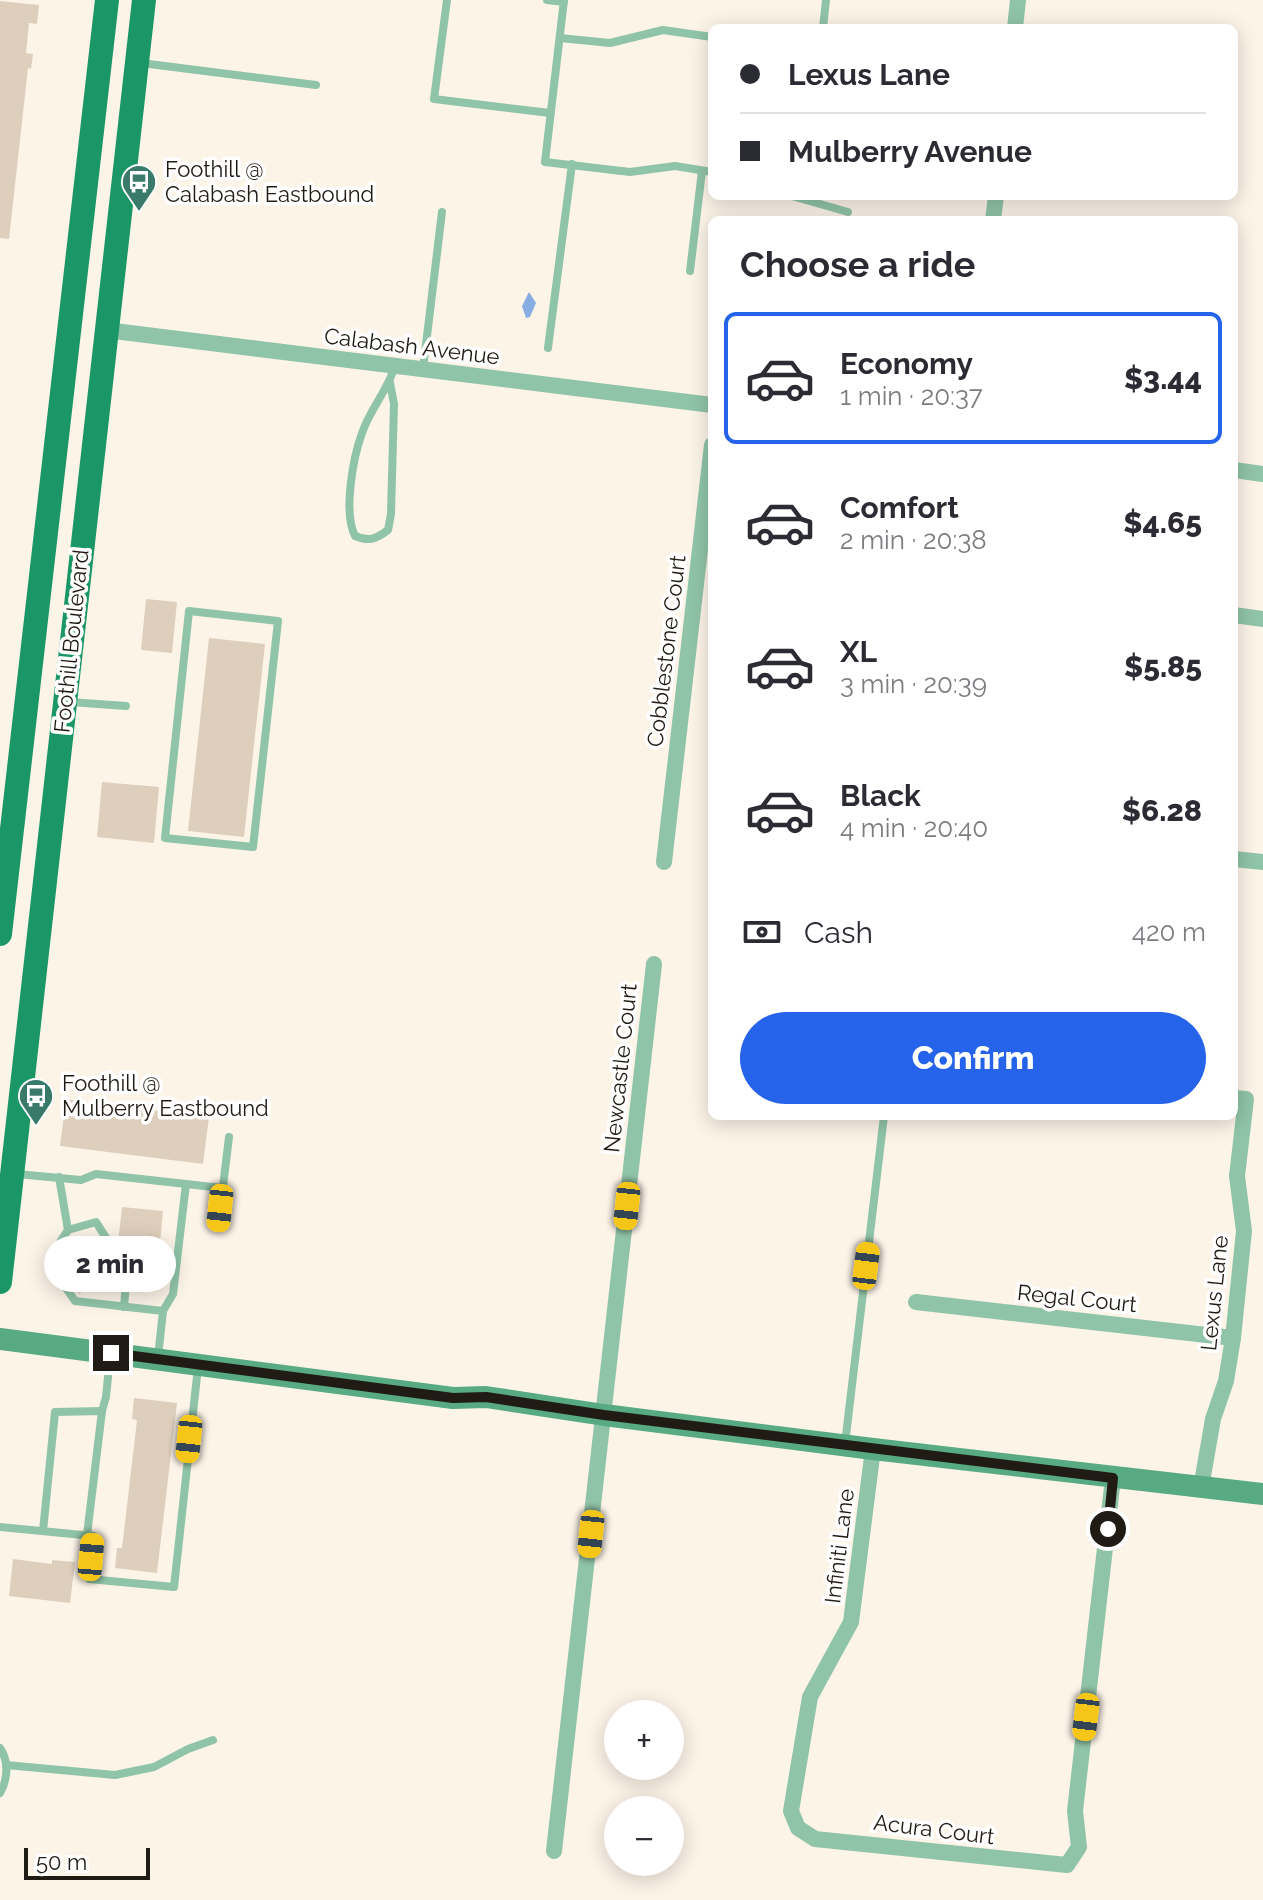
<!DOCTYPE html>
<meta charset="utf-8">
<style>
:root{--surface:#fff;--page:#f2f2f3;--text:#2b2b33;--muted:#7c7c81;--line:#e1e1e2;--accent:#2563eb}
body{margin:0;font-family:Raleway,sans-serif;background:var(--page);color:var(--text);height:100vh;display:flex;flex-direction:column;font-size:30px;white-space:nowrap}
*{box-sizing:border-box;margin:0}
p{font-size:26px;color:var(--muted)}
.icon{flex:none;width:44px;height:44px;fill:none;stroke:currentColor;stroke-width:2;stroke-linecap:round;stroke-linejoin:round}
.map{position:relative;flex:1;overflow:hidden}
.details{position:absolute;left:708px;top:216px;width:530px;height:904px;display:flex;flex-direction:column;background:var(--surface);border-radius:12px;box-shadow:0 4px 20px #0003}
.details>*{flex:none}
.top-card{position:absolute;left:708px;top:24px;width:530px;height:176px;border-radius:12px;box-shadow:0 4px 20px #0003;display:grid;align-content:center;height:176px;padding:0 32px;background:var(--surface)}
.buttons{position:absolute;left:604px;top:1700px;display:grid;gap:16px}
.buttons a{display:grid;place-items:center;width:80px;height:80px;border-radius:50%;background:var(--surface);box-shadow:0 4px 20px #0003;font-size:40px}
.scale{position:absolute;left:24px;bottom:20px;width:126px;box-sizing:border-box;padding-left:8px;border:4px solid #201b14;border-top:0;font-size:22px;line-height:28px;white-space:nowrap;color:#201b14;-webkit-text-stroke:6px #fff;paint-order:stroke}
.end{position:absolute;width:36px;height:36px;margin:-18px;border:10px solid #201b14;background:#fff;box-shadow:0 0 0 4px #fff}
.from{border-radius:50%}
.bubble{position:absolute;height:56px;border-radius:28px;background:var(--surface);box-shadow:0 4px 20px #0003;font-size:26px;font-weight:800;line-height:56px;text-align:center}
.car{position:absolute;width:24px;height:48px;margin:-24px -12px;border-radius:10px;box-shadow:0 0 6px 2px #0007;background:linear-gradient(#f5c518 24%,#345 0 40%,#f5c518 0 76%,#345 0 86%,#f5c518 0)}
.top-card b{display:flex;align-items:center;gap:28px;height:76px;font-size:30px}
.top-card b+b{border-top:2px solid var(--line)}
.top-card i{width:20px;height:20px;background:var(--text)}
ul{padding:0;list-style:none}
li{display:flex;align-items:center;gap:24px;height:132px;margin:0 16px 12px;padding:0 16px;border:4px solid transparent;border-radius:12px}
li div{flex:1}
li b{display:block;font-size:30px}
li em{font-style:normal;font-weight:800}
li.current{border-color:var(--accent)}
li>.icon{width:72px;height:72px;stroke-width:1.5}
h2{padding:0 32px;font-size:36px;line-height:96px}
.pay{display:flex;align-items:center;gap:20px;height:88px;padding:0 32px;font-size:30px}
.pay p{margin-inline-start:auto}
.button{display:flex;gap:16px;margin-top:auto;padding:16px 32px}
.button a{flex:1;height:92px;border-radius:48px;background:var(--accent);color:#fff;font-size:32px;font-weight:800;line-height:92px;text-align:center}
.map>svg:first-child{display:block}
.water{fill:#88ade3}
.building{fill:#decfbc}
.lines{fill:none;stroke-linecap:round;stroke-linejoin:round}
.lane{stroke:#90c4a8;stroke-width:8}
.street{stroke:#90c4a8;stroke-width:16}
.secondary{stroke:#58aa82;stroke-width:22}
.primary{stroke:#1b9767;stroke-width:24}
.route{stroke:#201b14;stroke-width:10}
.labels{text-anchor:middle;stroke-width:7;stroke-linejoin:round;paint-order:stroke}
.poi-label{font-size:22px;fill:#201b14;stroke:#fff;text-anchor:start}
.street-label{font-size:22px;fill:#201b14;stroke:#fff}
</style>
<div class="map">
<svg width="1263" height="1900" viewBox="0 0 1263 1900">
<rect width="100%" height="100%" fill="#fdf4e8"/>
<polygon class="water" points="529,292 536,303 530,317 526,318 522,306"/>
<g class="building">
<polygon points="0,1 39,5 37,24 29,23 26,53 33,54 31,69 28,68 9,239 0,238"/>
<polygon points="146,599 177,602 172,653 141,650"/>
<polygon points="209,638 265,644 244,837 188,831"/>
<polygon points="102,782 159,787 154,843 97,837"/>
<polygon points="66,1099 209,1117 203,1164 60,1146"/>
<polygon points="122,1207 163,1211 159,1252 120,1247 118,1243"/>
<polygon points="93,1237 115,1270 79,1294 61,1269 59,1261"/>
<polygon points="134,1398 177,1403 157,1573 115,1568 117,1548 122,1548 137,1420 132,1419"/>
<polygon points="13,1559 52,1564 52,1560 75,1562 70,1603 9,1596"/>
</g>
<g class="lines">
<g class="lane">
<polyline points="447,0 434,99 550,113"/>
<polyline points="547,0 564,2"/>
<polyline points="564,0 545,162 630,172 675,166 712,172"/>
<polyline points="823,28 826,0"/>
<polyline points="560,38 610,43 663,30 712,37"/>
<polyline points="141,63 316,85"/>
<polyline points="792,196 848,212"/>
<polyline points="690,271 702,171"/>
<polyline points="548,348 572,164"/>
<polyline points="423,369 442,212"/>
<path d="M390 383 394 404 391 514 388 530C376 539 369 542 355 536 343 512 353 458 362 433 370 409 388 390 395 366"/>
<polygon points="189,611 278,621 253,847 165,838"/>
<polyline points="70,702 126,706"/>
<polyline points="17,1174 81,1180 96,1174 222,1188"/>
<path d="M59 1177 68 1230C42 1269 50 1264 75 1301L163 1311 158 1357"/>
<polyline points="218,1228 229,1137"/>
<polyline points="68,1230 96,1222 127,1271 124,1307"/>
<polyline points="163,1311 173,1294 186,1184"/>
<polyline points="102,1411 106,1397 110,1357"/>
<polyline points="845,1444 884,1116"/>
<polyline points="0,1527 93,1536 89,1579 174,1587 198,1367"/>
<polyline points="43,1531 55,1412 102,1411 87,1535"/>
<path d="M0 1748C9 1761 8 1779 0 1793"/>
<polyline points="6,1765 115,1775 154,1767 188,1749 213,1740"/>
</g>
<g class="street">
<polyline points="1015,28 1018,0"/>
<polyline points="993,220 996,196"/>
<polyline points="106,330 712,405"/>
<polyline points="1234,470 1263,474"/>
<polyline points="1234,615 1263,619"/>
<polyline points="1234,859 1263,862"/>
<polyline points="664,862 712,445"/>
<polyline points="916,1302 1233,1338"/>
<polyline points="873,1449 851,1622 810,1697 791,1811 798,1828 815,1839 1067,1865 1079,1847 1075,1811 1113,1478"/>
<polyline points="1201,1488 1213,1419 1226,1381 1233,1338 1244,1231 1237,1176 1246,1099 1234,1098"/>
<polyline points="554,1851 654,964"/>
</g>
<polyline class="secondary" points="0,1339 453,1398 486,1397 604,1415 873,1449 1263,1494"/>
<g class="primary">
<polyline points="0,934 107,0"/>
<polyline points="0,1282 144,0"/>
</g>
</g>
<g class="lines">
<polyline class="route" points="111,1353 453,1398 486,1397 604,1415 1113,1478 1108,1529"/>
</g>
<defs>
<symbol id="bus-pin" viewBox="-11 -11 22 30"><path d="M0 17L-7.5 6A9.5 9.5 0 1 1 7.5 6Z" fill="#397a6b" stroke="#fff"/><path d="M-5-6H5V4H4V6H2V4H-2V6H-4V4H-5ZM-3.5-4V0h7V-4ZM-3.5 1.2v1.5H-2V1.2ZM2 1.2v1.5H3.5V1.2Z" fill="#fff"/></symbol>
</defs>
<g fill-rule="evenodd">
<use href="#bus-pin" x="119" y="162" width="40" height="54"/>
<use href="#bus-pin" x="16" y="1076" width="40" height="54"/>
</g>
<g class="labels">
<g class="poi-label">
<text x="165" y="177">Foothill @<tspan x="165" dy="25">Calabash Eastbound</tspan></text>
<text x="62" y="1091">Foothill @<tspan x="62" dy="25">Mulberry Eastbound</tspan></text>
</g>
<g class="street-label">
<text transform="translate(412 346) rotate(7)" y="8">Calabash Avenue</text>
<text transform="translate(71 641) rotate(-84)" y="8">Foothill Boulevard</text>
<text transform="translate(666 651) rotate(-83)" y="8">Cobblestone Court</text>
<text transform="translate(620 1068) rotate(-84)" y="8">Newcastle Court</text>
<text transform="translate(1214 1293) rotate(-84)" y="8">Lexus Lane</text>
<text transform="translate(1077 1298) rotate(6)" y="8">Regal Court</text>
<text transform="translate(839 1546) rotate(-83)" y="8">Infiniti Lane</text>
<text transform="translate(934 1829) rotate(7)" y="8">Acura Court</text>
</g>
</g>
</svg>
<div class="buttons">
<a>+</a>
<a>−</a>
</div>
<div class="scale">50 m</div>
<i class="end from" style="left:1108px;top:1529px"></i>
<i class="end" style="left:111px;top:1353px"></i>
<div class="bubble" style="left:44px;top:1236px;width:132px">2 min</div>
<i class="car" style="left:627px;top:1206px;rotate:186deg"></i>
<i class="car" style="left:220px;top:1208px;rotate:186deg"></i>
<i class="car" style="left:866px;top:1266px;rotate:7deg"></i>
<i class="car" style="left:189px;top:1439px;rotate:186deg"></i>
<i class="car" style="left:591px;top:1534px;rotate:186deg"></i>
<i class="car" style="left:91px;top:1557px;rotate:5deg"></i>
<i class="car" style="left:1086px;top:1717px;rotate:187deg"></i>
<div class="top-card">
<b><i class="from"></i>Lexus Lane</b>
<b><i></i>Mulberry Avenue</b>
</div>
<section class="details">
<h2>Choose a ride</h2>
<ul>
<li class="current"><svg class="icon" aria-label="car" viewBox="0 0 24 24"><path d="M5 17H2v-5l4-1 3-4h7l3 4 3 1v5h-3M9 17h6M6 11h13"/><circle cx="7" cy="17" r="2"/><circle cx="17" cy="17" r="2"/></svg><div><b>Economy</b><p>1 min · 20:37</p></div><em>$3.44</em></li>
<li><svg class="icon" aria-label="car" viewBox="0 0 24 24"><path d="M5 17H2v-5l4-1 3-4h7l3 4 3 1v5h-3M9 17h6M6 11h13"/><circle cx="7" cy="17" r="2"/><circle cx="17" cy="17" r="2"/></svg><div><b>Comfort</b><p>2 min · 20:38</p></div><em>$4.65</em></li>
<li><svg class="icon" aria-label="car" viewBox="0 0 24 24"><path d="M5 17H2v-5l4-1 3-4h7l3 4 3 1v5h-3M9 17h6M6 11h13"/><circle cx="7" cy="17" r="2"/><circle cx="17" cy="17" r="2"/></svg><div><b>XL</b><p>3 min · 20:39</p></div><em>$5.85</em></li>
<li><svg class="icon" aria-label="car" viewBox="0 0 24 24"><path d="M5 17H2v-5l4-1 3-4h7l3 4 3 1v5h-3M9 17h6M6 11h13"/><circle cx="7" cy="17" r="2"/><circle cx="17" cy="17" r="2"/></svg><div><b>Black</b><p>4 min · 20:40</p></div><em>$6.28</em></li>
</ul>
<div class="pay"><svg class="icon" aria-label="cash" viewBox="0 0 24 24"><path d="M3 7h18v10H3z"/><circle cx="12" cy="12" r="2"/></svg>Cash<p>420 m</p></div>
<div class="button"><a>Confirm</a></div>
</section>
</div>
